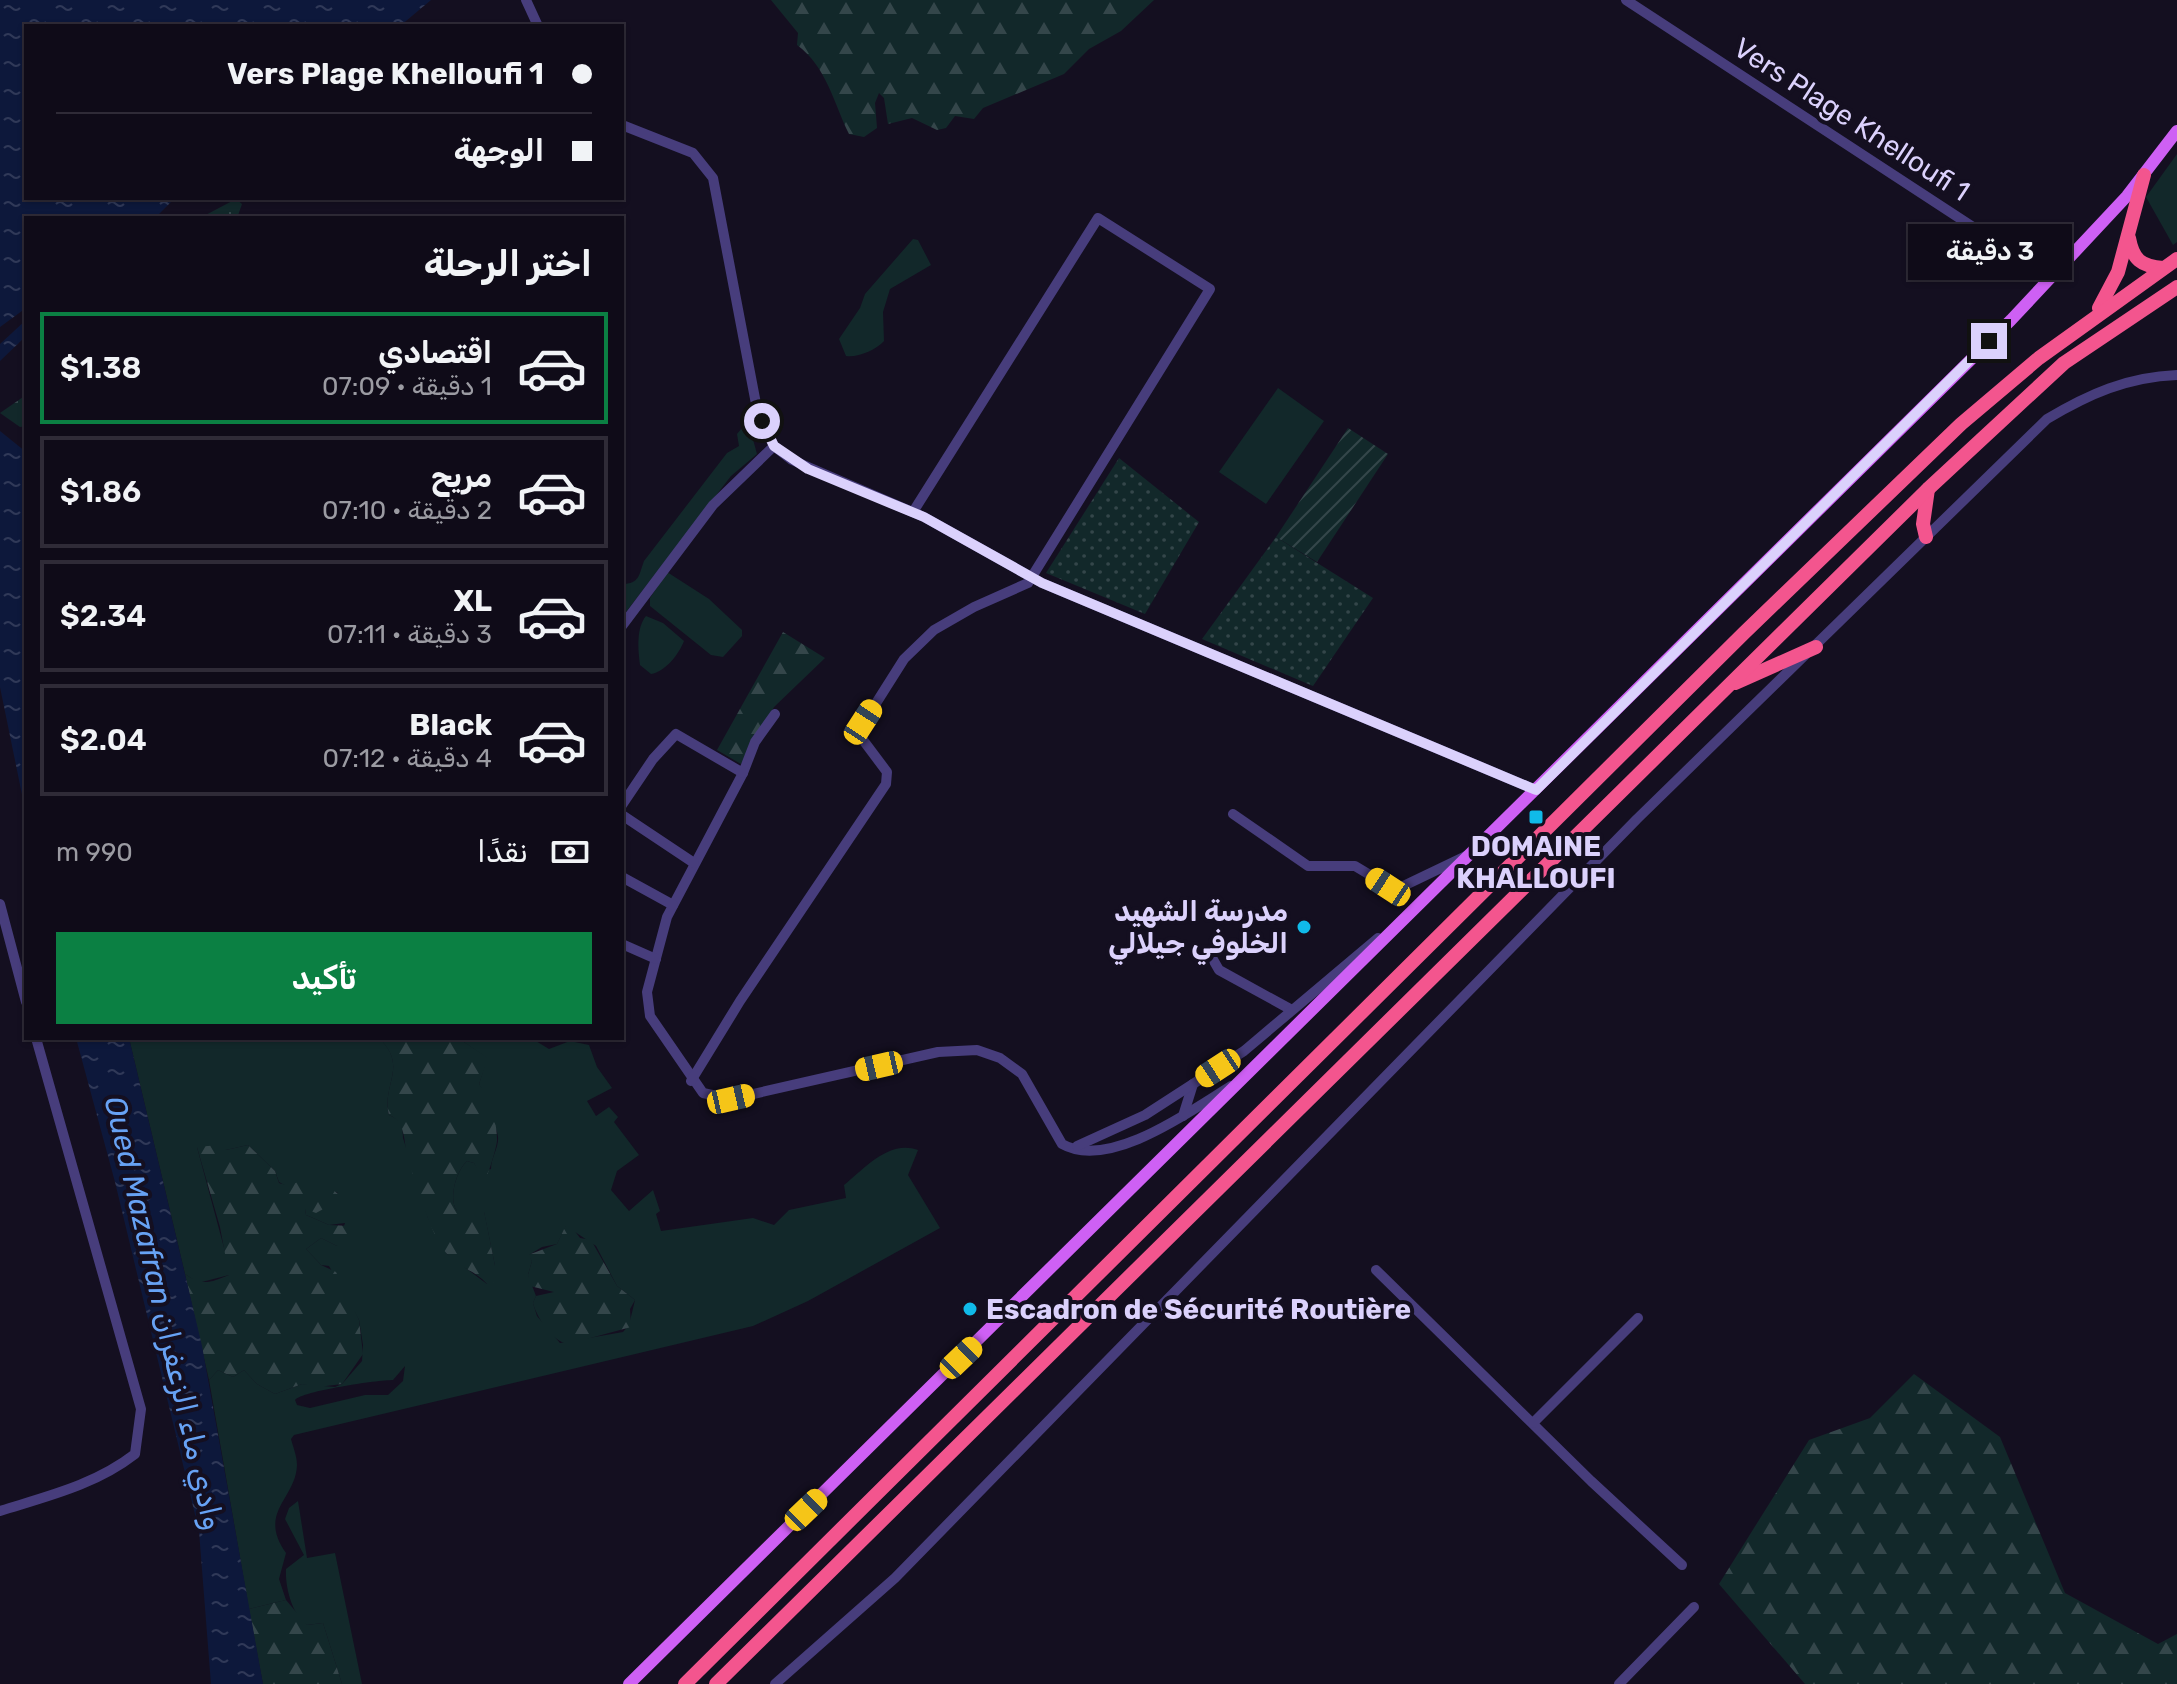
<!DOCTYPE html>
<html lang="ar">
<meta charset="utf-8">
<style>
:root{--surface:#0f0b18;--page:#1d1925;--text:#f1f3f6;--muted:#9b9ba2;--line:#2f2b37;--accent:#0b8043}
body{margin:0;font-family:Rubik,"Noto Sans Arabic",sans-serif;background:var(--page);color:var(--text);direction:rtl;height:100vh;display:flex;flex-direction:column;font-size:30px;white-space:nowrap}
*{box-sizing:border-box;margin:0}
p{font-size:26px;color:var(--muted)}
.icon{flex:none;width:44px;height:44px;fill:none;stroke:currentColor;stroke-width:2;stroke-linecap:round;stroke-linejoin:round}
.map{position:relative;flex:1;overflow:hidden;direction:ltr}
.details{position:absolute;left:24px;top:216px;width:600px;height:824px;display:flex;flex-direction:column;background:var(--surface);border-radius:0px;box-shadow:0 2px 6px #0004,0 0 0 2px var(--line);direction:rtl}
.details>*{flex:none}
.banner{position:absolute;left:24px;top:24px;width:600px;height:176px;border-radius:0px;box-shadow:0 2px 6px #0004,0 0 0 2px var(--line);direction:rtl;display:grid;align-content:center;height:176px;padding:0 32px;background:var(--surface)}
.end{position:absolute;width:36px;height:36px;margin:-18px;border:10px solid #dbd1fc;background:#111;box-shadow:0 0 0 4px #111}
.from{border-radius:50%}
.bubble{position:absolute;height:56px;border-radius:0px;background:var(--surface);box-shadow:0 2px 6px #0004,0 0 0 2px var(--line);font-size:26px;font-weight:600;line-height:56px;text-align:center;direction:rtl}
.car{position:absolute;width:24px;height:48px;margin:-24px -12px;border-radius:10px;box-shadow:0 0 6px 2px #0007;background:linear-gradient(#f5c518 24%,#345 0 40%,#f5c518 0 76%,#345 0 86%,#f5c518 0)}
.banner b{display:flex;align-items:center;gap:28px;height:76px;font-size:30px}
.banner b+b{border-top:2px solid var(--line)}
.banner i{width:20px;height:20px;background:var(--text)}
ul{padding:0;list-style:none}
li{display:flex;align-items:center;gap:24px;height:112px;margin:0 16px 12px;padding:0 16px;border:4px solid var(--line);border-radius:0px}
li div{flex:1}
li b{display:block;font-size:30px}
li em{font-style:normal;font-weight:600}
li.selected{border-color:var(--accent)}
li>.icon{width:72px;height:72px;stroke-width:1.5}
h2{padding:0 32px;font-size:36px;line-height:96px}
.pay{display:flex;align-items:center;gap:20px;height:88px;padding:0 32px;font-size:30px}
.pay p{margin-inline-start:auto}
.button{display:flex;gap:16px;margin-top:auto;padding:16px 32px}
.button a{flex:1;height:92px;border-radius:0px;background:var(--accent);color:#fff;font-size:32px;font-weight:600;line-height:92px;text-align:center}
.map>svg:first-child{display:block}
.grass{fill:#12282a;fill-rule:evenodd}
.forest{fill:url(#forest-firs)}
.wetland{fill:url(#wetland-marsh)}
.park{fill:url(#park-dots)}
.garden{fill:url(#garden-furrows)}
.water{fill:url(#water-ripples)}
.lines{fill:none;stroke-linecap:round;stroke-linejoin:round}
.minor{stroke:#473d7c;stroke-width:10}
.major{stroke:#ce60f4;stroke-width:12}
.highway{stroke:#f3558e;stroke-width:14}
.route{stroke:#dbd1fc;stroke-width:10}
.poi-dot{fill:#10bae9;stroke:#140f20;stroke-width:3}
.labels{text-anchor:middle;stroke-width:8;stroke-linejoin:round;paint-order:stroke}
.street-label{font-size:28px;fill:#dbd1fc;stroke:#140f20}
.poi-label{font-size:28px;font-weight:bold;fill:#dbd1fc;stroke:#140f20}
.water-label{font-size:30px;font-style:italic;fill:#67a2f4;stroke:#140f20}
</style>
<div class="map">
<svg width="2177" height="1684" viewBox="0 0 2177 1684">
<defs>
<pattern id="forest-firs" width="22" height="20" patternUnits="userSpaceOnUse" patternTransform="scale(2)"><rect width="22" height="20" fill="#12282a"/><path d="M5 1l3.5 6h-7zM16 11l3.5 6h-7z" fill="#34464a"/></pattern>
<pattern id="wetland-marsh" width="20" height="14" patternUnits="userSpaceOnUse" patternTransform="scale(2)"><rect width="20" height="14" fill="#12282a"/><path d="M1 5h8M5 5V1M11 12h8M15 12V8" fill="none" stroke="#34464a"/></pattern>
<pattern id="park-dots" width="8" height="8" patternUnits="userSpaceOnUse" patternTransform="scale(2)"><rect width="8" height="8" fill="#12282a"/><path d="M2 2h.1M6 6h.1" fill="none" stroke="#34464a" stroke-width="1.8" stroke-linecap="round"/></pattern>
<pattern id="garden-furrows" width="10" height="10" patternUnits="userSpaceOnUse" patternTransform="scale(2)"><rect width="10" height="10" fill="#12282a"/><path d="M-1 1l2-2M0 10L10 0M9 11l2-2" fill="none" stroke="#34464a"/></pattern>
<pattern id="water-ripples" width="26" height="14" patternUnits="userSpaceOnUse" patternTransform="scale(2)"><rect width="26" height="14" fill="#0d183b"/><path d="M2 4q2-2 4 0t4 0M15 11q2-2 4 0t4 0" fill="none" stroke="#303958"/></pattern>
</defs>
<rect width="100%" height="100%" fill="#140f20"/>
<g class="grass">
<polygon points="2177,154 2177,242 2173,245 2146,197"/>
<path d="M913 239 918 240 931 265 890 289 883 312 884 341C876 350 857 358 846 356L839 339 860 308 865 294Z"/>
<polygon points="1278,388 1324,421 1266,504 1219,472"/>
<path d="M748 421 757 454 731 476 622 617V584C640 584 639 574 644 561L727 453 739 446 737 434Z"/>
<polygon points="667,572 709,599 742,630 742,636 723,657 711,655 650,606 650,598"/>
<path d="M646 616 663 623 684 641C679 654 665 672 651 674L640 665C638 650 636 628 646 616Z"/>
<path d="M129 1038H379C409 1066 381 1086 389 1115 401 1120 403 1126 403 1138L428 1218 447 1254 487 1284 495 1266 484 1212 457 1211C448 1199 456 1171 467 1161L474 1163 480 1172 491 1169C491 1158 499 1147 498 1137 497 1127 491 1123 494 1112L479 1084 487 1058 458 1038H531L549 1049 570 1041 589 1045 597 1067 612 1088 587 1101 596 1116 609 1107 618 1117 614 1122 639 1155 617 1171 611 1190 629 1211 653 1190 660 1211 656 1214 661 1231 753 1218 774 1225 789 1210 846 1198 844 1185C864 1169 889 1139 918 1150L908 1175 940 1228 808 1301 753 1326 294 1435 291 1439C293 1447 297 1456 297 1465 296 1499 257 1512 286 1553L279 1579 286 1600 249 1609 209 1380 218 1370 233 1377 244 1370 257 1384 275 1394 302 1384 335 1387 342 1384 362 1361 363 1345 359 1320 329 1266 321 1265 306 1249 321 1238 337 1246 345 1223 329 1225 306 1215 305 1209 338 1193 311 1181 286 1186 279 1182 275 1171 248 1145 226 1150 197 1147 230 1270 229 1275 198 1283 185 1274ZM566 1226 596 1246 617 1286 635 1300 629 1325 623 1332 560 1343 537 1316 533 1303 536 1296 528 1275 532 1261 529 1255 542 1247 557 1244ZM405 1366 403 1381 388 1395H365L310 1408 297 1405 295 1400C302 1391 378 1380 393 1380Z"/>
<path d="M298 1501 307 1558 335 1553 362 1684H342L323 1623 307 1625C292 1615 285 1587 286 1569L304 1555 285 1519 289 1508Z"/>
</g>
<g class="forest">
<path d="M771 0H1154L1121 31 1089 49 1064 74 983 108 974 119 955 116 946 128 937 130 912 118 888 124 884 98 879 93 875 103 877 128 864 137 849 134C834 104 827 67 797 45L798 33Z"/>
<polygon points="783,632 825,658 774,707 741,764 717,750"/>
<path d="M379 1038H458L488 1058 479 1084 494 1106C494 1121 497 1128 497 1139 498 1144 487 1179 484 1182L474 1163 467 1161C456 1171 448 1199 457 1211H484L495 1266 500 1268 497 1281 487 1284C475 1270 459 1268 448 1255 430 1235 419 1190 409 1163 403 1147 408 1122 389 1115 381 1085 409 1067 379 1038Z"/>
<path d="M219 1145 226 1150 248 1145 275 1171 279 1183C291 1188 295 1181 306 1180 317 1179 336 1189 342 1199L340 1209 327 1207 316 1213 305 1209 306 1215 329 1225 351 1226C350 1236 346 1242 337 1246L321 1238 306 1249 321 1265 336 1272 359 1320 363 1354 342 1384 318 1387 302 1384 275 1394 257 1384 244 1370 233 1377 218 1370 209 1380 185 1274C202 1286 210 1283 229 1275L220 1227 197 1147Z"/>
<path d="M566 1225 571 1226 580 1238 591 1240 617 1286 635 1300 630 1309 631 1327 568 1344C552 1341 537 1318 533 1303L536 1296 554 1292 530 1286 528 1275 532 1261 528 1255 557 1244Z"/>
<polygon points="1914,1374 2000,1437 2065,1593 2158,1644 2177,1634 2177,1684 1805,1684 1719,1584 1809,1440 1870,1418"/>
<polygon points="286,1600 307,1625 323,1623 342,1684 263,1684 249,1609"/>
</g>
<g class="wetland">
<polygon points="236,199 242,204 237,218 200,218"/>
<polygon points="26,395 26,426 20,427 0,413"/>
</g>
<g class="park">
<polygon points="1119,458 1199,522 1145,614 1046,573"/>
<polygon points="1276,537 1373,598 1313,686 1202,639"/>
</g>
<polygon class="garden" points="1348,428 1388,454 1317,562 1276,537"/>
<g class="water">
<polygon points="0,0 431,0 400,26 26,26 26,198 175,198 155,218 26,218 26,308 0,327"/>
<polygon points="26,320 26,336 0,361 0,344"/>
<polygon points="0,431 26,452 26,814 0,687"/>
<polygon points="76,1038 129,1038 202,1346 263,1684 211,1684 199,1531 115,1182"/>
</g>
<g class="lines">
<g class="minor">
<polyline points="526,0 538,26"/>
<polyline points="1626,0 2051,278"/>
<polyline points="622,125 693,153 713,178 757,409 774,446 792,460 924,517 1042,583 1536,790"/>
<polyline points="622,626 713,505 774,446"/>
<path d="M743 773 667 917 647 992 650 1016 703 1093 731 1099 938 1052 977 1050 1000 1058 1022 1074 1062 1144C1109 1171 1192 1110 1231 1086"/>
<polyline points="622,805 653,759 676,734 743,773 755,742 775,714"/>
<polyline points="1233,814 1308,866 1355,866 1395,890 1466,856"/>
<polyline points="622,815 694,863"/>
<polyline points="622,877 673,905"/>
<polyline points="0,904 26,1002"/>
<polyline points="622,944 656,959"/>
<polyline points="1217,949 1211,956 1219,970 1290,1009"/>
<polyline points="691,1081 740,1001 886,784 887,772 863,740 861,727 904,659 934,630 974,607 1028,583 1210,289 1098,218 913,512"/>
<polyline points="1183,1116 1193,1084"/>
<polyline points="1077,1146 1145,1115 1244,1051 1378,938"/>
<polyline points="1376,1270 1591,1481 1682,1565"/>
<polyline points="1533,1423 1638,1318"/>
<path d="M0 1511C48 1496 95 1485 135 1454L141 1409 36 1038"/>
<path d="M775 1684 895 1578 1637 819 2047 419C2089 394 2127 377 2177 375"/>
<polyline points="1619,1684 1694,1607"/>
</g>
<polyline class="major" points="629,1684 2011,320 2127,196 2177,131"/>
<g class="highway">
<path d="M2129 238C2133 260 2141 266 2163 268"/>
<polyline points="2099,308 2118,272 2144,175"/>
<polyline points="1926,537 1923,524 1928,489"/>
<polyline points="1735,683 1816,647"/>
<polyline points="685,1684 1744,633 1961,424 2039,358 2177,259"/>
<polyline points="716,1684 1928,489 2064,363 2177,287"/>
</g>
</g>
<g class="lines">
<polyline class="route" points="762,421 774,446 808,469 924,517 1042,583 1536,790 1989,341"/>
</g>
<g class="poi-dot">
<rect x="1528" y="809" width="16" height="16" rx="4"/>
<circle cx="1304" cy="927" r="8"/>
<circle cx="970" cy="1309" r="8"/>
</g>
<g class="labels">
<g class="street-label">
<text transform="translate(1852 119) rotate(33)" y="10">Vers Plage Khelloufi 1</text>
</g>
<g class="poi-label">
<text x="1536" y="856">DOMAINE<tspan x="1536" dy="32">KHALLOUFI</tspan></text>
<text x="1288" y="921" text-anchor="end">مدرسة الشهيد<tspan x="1288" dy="32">الخلوفي جيلالي</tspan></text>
<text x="986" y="1319" text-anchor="start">Escadron de Sécurité Routière</text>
</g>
<g class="water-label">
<text transform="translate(164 1313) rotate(77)" y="10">Oued Mazafran وادي ماء الزعفران</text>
</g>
</g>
</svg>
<i class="end from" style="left:762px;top:421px"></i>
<i class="end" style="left:1989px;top:341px"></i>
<div class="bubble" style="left:1908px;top:224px;width:164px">3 دقيقة</div>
<i class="car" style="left:863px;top:722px;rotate:33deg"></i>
<i class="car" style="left:1388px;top:887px;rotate:303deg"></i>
<i class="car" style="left:879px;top:1066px;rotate:257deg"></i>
<i class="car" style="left:1218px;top:1068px;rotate:237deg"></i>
<i class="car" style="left:731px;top:1099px;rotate:77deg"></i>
<i class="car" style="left:961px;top:1358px;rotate:46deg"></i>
<i class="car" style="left:806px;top:1510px;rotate:46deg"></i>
<div class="banner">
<b><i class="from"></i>Vers Plage Khelloufi 1</b>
<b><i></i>الوجهة</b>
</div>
<section class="details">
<h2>اختر الرحلة</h2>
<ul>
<li class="selected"><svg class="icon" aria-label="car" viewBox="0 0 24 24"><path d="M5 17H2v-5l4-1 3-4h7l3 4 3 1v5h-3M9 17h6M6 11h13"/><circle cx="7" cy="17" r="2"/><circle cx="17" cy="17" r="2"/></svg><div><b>اقتصادي</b><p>1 دقيقة · 07:09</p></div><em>$1.38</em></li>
<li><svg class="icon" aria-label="car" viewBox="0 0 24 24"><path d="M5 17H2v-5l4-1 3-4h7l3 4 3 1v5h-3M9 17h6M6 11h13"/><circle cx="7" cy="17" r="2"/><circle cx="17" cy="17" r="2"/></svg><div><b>مريح</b><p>2 دقيقة · 07:10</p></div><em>$1.86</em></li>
<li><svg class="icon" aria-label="car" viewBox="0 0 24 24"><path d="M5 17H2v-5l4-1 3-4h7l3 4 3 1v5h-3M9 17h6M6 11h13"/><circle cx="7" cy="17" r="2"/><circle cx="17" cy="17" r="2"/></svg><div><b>XL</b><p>3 دقيقة · 07:11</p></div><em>$2.34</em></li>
<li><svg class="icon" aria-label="car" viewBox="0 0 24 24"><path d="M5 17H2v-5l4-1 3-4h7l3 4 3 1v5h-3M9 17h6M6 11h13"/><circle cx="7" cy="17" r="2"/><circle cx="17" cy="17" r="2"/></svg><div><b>Black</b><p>4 دقيقة · 07:12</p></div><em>$2.04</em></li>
</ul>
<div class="pay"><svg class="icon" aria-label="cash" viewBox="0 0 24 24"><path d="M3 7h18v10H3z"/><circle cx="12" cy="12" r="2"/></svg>نقدًا<p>990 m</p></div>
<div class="button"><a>تأكيد</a></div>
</section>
</div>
